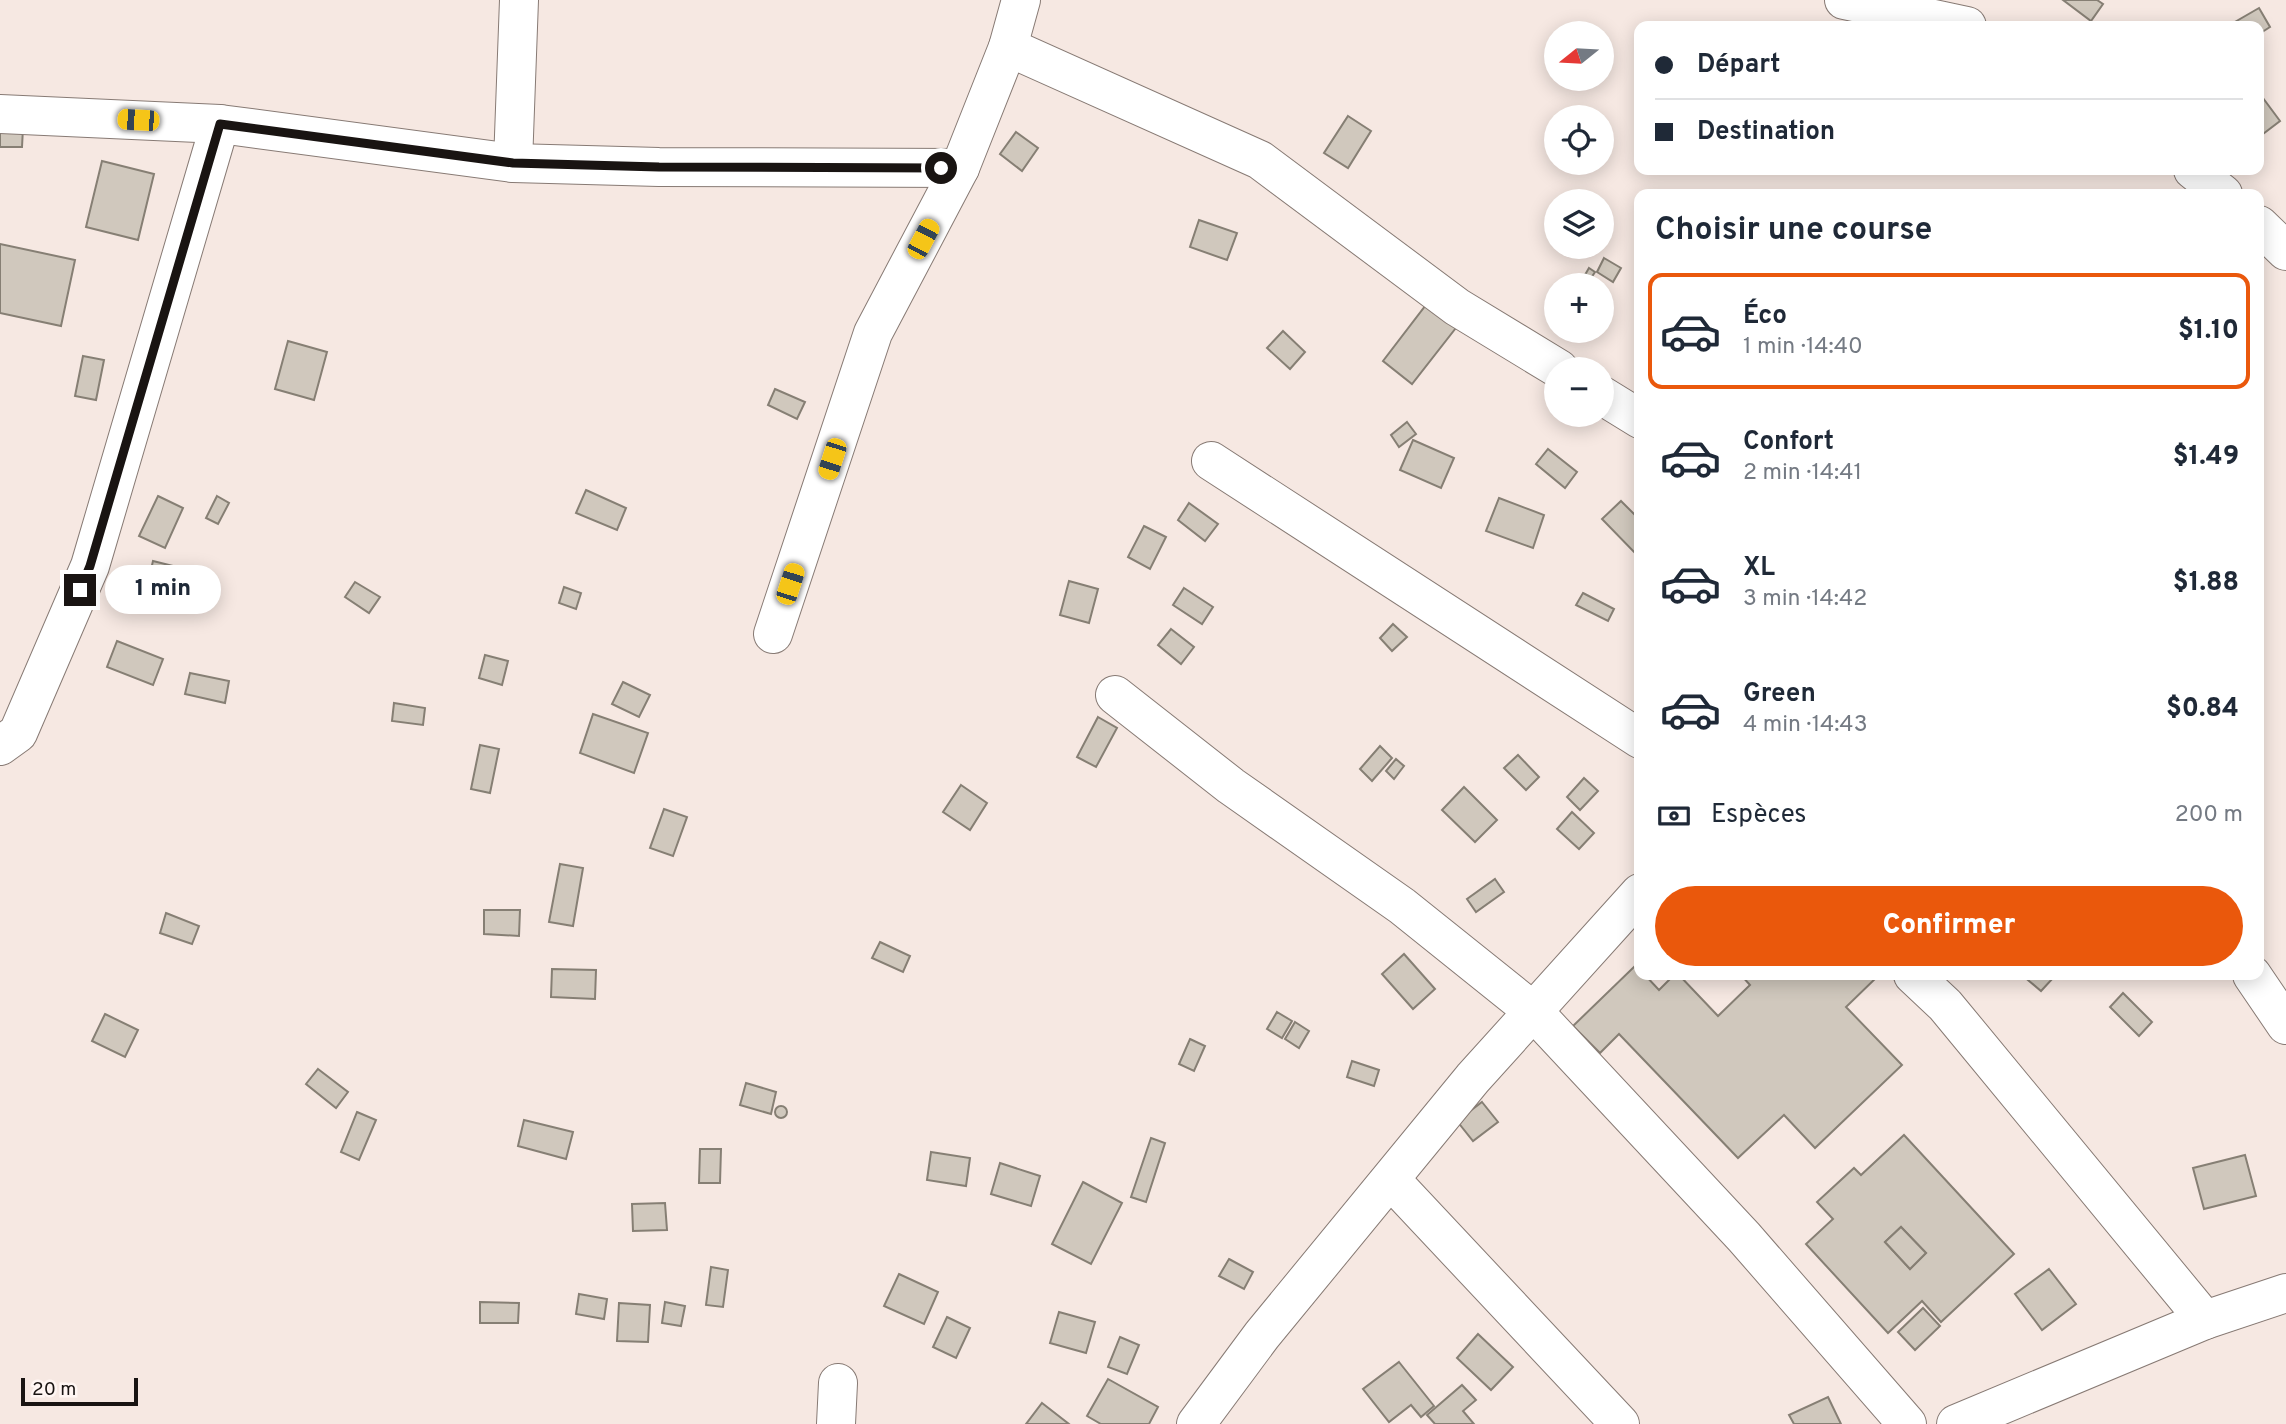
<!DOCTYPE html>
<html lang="fr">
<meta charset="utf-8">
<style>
:root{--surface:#fff;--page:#f6f6f7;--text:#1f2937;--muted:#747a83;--line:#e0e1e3;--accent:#ea580c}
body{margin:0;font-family:Overpass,sans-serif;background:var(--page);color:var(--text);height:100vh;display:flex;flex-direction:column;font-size:26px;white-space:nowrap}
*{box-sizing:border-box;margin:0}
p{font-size:23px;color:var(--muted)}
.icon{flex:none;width:38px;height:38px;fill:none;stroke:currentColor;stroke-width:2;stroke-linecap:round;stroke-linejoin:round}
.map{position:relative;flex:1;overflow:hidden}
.panel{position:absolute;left:1634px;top:189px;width:630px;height:791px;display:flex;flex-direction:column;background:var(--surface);border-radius:14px;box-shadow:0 4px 18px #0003}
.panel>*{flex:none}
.banner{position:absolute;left:1634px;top:21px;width:630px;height:154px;border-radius:14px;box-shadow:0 4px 18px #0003;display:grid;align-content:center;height:154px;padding:0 21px;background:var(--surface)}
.needle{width:46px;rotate:252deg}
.fabs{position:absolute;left:1544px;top:21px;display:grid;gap:14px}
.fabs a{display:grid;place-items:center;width:70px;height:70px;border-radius:50%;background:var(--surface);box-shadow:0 4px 18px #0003;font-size:35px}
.scale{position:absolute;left:21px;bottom:18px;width:117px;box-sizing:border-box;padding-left:7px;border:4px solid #191412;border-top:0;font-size:19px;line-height:24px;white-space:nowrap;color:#191412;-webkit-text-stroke:5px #fff6f3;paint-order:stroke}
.end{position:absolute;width:32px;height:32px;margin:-16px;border:9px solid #191412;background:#fff;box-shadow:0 0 0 4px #fff}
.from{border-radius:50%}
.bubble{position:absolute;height:49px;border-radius:24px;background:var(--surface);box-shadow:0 4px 18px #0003;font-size:23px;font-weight:800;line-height:49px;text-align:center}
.car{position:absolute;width:21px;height:42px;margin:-21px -10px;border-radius:9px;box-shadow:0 0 5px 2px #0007;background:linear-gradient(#f5c518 24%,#345 0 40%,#f5c518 0 76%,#345 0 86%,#f5c518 0)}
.banner b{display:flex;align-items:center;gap:24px;height:66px;font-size:26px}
.banner b+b{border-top:2px solid var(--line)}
.banner i{width:18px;height:18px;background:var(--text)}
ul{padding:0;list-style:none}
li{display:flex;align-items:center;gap:21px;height:116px;margin:0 14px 10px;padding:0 7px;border:4px solid transparent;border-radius:14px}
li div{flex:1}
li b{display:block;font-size:26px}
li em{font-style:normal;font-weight:800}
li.active{border-color:var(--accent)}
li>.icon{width:63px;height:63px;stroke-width:1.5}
h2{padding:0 21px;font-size:32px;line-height:84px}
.pay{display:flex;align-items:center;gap:18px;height:77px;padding:0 21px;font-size:26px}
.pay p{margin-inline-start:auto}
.cta{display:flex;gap:14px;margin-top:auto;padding:14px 21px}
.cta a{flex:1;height:80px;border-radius:42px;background:var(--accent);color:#fff;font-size:28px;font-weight:800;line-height:80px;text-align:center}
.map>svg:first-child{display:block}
.building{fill:#d0c8bd;stroke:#867f74;stroke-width:2;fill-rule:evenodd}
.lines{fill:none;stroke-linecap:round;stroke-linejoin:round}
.street-casing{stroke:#877a74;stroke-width:40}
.street{stroke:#fff;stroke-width:38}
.route{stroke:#191412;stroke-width:9}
</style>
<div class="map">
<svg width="2286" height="1424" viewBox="0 0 2286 1424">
<rect width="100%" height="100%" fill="#f6e8e2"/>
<g class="building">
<polygon points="2063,0 2097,0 2103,4 2091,21"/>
<polygon points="2259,8 2270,27 2259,34 2259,26 2228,26"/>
<polygon points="2260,94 2280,121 2259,137 2259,95"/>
<polygon points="1348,116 1371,131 1348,168 1324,153"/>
<polygon points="0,128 23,128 22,147 0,147"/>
<polygon points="1016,132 1038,148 1022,171 1000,154"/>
<polygon points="102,161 154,174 138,240 86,227"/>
<polygon points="1199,220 1237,233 1227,260 1190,247"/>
<polygon points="0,244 75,260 61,326 0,313"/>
<polygon points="1604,258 1621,268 1613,282 1597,272"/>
<polygon points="1589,268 1595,272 1587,284 1582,280"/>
<polygon points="1429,301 1459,324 1412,384 1383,361"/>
<polygon points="1283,331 1305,352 1290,369 1267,348"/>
<polygon points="288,341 327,352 314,400 275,389"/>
<polygon points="83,356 104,360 96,400 75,396"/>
<polygon points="775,389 805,402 797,419 768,405"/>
<polygon points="1407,422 1416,434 1399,447 1391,435"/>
<polygon points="1413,440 1454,458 1441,488 1400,470"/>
<polygon points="1548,449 1577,472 1565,488 1536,464"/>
<polygon points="586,490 626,508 617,530 576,513"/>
<polygon points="158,496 183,508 165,548 139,536"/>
<polygon points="217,496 229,503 218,524 206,518"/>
<polygon points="1499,498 1544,515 1533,548 1486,531"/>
<polygon points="1621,501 1640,520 1640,551 1636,554 1602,519"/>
<polygon points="1189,503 1218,524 1205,541 1178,520"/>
<polygon points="1144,526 1166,537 1150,569 1128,557"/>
<polygon points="153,561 177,567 168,600 145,595"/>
<polygon points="1069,581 1098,589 1089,623 1060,615"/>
<polygon points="355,582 380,597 369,613 345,597"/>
<polygon points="564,587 581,593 576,609 559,603"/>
<polygon points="1184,588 1213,607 1202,624 1173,605"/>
<polygon points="1583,593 1614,609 1608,621 1576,605"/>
<polygon points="1393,624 1407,637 1392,651 1380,638"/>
<polygon points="1171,629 1194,647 1181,664 1158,645"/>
<polygon points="117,641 163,659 153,685 107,667"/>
<polygon points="485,655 508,661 502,685 479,678"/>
<polygon points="190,673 229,681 225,703 185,694"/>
<polygon points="623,682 650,695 639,717 612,704"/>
<polygon points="394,703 425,708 423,725 392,721"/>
<polygon points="593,714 648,733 634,773 580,753"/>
<polygon points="1098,717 1117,728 1096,767 1077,757"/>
<polygon points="480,745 499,749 490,793 471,789"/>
<polygon points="1380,746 1392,758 1372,781 1360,769"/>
<polygon points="1518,755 1539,777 1526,790 1504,768"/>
<polygon points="1396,759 1404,766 1394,779 1386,771"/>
<polygon points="1584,778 1598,791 1580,810 1567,797"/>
<polygon points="961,785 987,803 970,830 943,812"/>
<polygon points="1464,787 1497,820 1475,842 1442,810"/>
<polygon points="664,809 687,817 673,856 650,848"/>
<polygon points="1572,812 1594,833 1579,849 1557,829"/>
<polygon points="560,864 583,868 573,926 549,922"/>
<polygon points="1495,879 1504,892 1476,912 1467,899"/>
<polygon points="484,910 520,910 519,936 484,934"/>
<polygon points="166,913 199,926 192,944 160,933"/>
<polygon points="880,942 910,956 903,972 872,958"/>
<polygon points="1404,954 1435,989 1413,1009 1382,974"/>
<polygon points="1636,965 1640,975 1645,975 1659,990 1674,975 1679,975 1718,1016 1750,985 1741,975 1879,975 1846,1007 1902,1065 1815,1148 1784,1115 1738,1158 1619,1034 1600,1053 1573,1026"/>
<polygon points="552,969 596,970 595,999 551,997"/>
<polygon points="2022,975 2051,975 2054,977 2041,991"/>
<polygon points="2123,993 2152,1022 2139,1036 2110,1007"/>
<polygon points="1277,1012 1292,1021 1282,1038 1267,1029"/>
<polygon points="105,1014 138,1030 125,1057 92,1041"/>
<polygon points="1295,1022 1309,1031 1299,1048 1285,1039"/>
<polygon points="1190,1039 1205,1046 1194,1071 1179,1064"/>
<polygon points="1352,1061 1379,1070 1374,1086 1347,1077"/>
<polygon points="318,1069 348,1092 336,1108 306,1084"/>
<polygon points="746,1083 776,1092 771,1114 740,1105"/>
<polygon points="1482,1102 1498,1122 1473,1141 1457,1121"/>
<circle cx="781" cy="1112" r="6"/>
<polygon points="357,1112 376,1120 359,1160 341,1152"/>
<polygon points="524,1120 573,1132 566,1159 518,1146"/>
<path d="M1904 1135 2014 1254 1941 1322 1922 1301 1888 1333 1806 1244 1833 1219 1817 1202 1854 1168 1861 1175ZM1901 1227 1926 1253 1910 1269 1885 1242Z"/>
<polygon points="1151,1138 1165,1143 1146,1202 1131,1197"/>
<polygon points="700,1149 721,1149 720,1183 699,1183"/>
<polygon points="931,1152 970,1158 966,1186 927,1180"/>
<polygon points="2245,1155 2256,1196 2204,1209 2193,1168"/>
<polygon points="1000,1163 1040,1176 1031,1206 991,1194"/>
<polygon points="1083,1182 1122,1203 1091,1264 1052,1244"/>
<polygon points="665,1203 667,1230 633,1231 632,1204"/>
<polygon points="1901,1227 1926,1253 1910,1269 1885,1242"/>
<polygon points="1229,1259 1253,1272 1244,1289 1219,1276"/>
<polygon points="711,1267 728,1270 723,1307 706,1305"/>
<polygon points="2049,1269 2076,1304 2042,1330 2015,1294"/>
<polygon points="899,1274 938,1292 924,1324 884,1306"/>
<polygon points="579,1294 607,1299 604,1319 576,1314"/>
<polygon points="480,1302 519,1303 518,1323 480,1323"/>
<polygon points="665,1302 685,1306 681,1326 662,1323"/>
<polygon points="619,1303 650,1305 648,1342 617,1341"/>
<polygon points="1923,1308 1940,1326 1915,1350 1898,1332"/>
<polygon points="1059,1312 1095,1322 1086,1353 1050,1343"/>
<polygon points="947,1317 970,1328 956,1358 933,1347"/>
<polygon points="1478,1334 1513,1367 1491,1390 1457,1358"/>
<polygon points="1120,1337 1139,1345 1127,1374 1108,1367"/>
<polygon points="1399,1362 1434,1406 1421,1417 1411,1405 1389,1422 1363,1389"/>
<polygon points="1108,1379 1158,1407 1149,1424 1101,1424 1087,1416"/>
<polygon points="1462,1385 1476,1400 1463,1411 1474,1424 1435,1424 1427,1415"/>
<polygon points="1828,1397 1841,1424 1794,1424 1789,1415"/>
<polygon points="1042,1403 1069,1424 1026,1424"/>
</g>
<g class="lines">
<defs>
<g id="street">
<polyline points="1844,0 1967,26"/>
<polyline points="1008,47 1260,160 1457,307 1559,369"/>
<polyline points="0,114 220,124 513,163 659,167 960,168"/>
<polyline points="513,163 519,0"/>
<polyline points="2193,170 2223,194"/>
<polyline points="2259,225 2286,251"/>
<polyline points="1601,395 1640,419"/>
<polyline points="1211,461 1640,739"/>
<polyline points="773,634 873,333 960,168 1008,47 1021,0"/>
<polyline points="1115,695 1231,786 1402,906 1533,1011 1744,1237 1907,1424"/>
<polyline points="0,746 18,733 90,566 220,124"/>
<polyline points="1913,975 1945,1005 2205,1320"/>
<polyline points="2252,975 2286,1025"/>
<polyline points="1391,1180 1620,1424"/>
<polyline points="836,1424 838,1383"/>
<polyline points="1196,1424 1262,1335 1473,1078 1640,893"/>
<polyline points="1956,1424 2205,1320 2286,1293"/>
</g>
</defs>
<use href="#street" class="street-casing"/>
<use href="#street" class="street"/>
</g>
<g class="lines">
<polyline class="route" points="80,590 90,566 220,124 513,163 659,167 941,168"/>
</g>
</svg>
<div class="fabs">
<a><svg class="needle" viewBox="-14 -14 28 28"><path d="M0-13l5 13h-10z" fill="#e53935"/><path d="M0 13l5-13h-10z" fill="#747a83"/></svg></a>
<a><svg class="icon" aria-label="locate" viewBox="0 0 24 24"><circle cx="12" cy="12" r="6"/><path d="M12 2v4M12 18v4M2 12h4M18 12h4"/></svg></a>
<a><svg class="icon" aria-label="layers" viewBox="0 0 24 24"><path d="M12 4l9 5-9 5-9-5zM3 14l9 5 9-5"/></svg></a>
<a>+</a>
<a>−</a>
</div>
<div class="scale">20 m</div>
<i class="end from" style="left:941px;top:168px"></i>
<i class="end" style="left:80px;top:590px"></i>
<div class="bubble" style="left:105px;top:565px;width:116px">1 min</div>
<i class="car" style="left:138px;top:120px;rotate:273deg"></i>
<i class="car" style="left:923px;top:239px;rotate:28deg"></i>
<i class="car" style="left:832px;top:459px;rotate:198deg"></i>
<i class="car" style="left:790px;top:584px;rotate:18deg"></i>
<div class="banner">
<b><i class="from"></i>Départ</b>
<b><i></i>Destination</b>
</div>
<section class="panel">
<h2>Choisir une course</h2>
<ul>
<li class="active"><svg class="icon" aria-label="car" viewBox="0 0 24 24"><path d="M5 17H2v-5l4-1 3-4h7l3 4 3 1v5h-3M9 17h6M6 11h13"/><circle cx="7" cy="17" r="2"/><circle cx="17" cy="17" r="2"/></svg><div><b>Éco</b><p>1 min · 14:40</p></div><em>$1.10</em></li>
<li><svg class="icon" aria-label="car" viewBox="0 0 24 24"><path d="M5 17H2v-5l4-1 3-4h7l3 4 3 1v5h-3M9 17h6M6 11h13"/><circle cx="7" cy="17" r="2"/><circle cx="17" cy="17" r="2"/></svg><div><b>Confort</b><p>2 min · 14:41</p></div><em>$1.49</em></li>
<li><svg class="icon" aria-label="car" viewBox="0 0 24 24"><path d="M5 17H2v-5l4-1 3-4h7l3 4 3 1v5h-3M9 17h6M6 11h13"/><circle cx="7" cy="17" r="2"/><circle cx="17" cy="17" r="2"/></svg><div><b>XL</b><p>3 min · 14:42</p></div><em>$1.88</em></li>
<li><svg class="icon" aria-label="car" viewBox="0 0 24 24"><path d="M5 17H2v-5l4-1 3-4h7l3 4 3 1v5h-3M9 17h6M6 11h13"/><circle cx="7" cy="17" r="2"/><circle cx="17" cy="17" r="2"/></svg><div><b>Green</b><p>4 min · 14:43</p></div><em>$0.84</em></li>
</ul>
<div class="pay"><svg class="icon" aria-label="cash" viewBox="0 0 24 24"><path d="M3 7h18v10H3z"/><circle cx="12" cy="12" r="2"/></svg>Espèces<p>200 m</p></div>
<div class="cta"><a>Confirmer</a></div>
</section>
</div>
